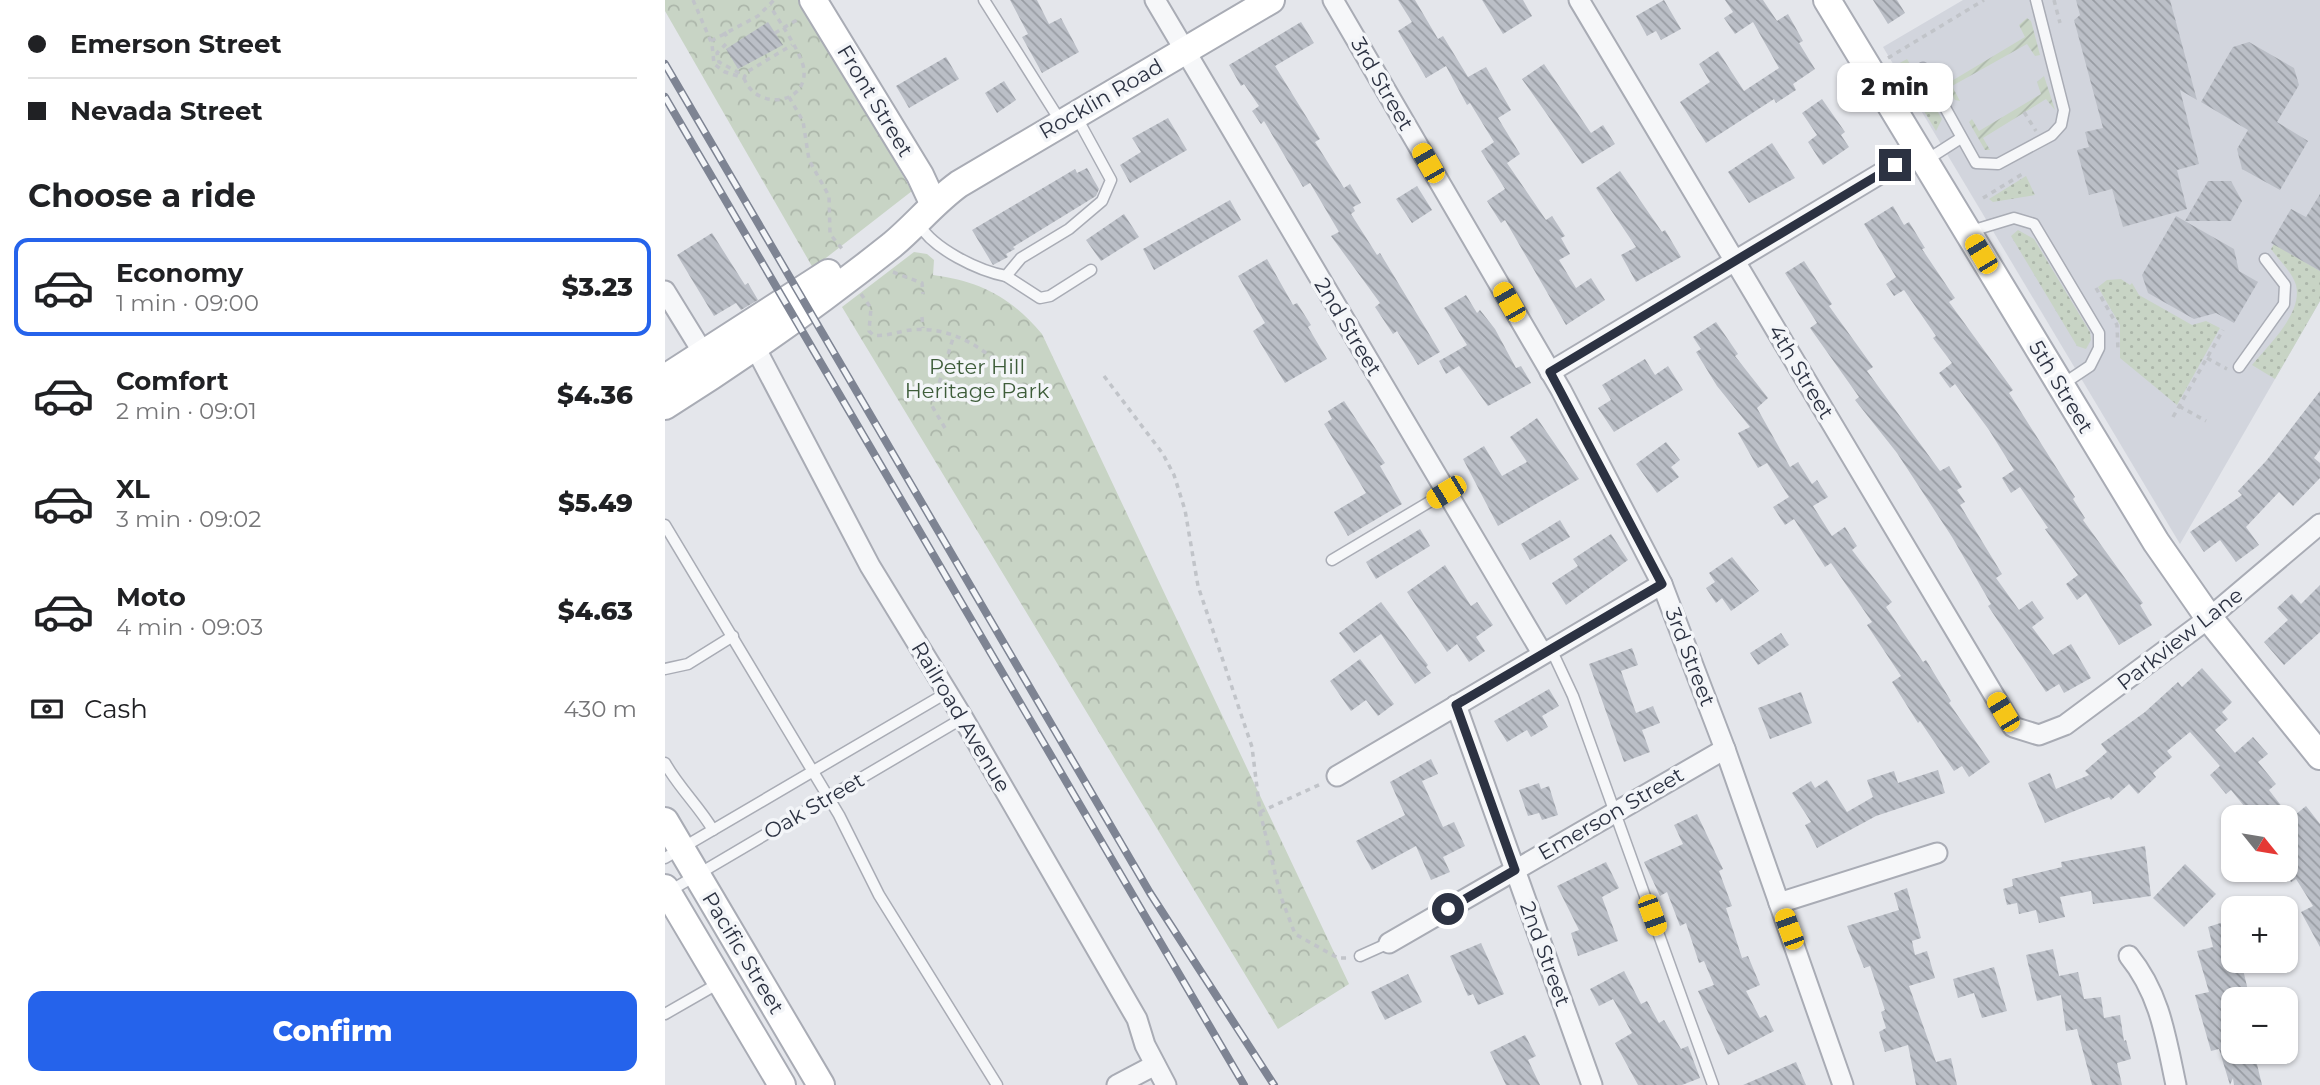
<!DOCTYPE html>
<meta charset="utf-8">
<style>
:root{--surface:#fff;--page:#f6f6f6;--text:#202124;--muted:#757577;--line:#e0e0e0;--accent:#2563eb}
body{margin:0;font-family:Montserrat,sans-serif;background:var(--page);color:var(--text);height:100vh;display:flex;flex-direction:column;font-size:26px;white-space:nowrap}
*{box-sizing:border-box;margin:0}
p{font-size:23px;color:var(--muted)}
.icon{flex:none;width:38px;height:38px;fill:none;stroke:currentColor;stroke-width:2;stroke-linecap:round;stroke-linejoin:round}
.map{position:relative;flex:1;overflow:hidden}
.sheet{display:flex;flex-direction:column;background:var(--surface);width:665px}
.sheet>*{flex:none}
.guide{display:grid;align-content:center;height:154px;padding:0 28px;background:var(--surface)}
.needle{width:46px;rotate:120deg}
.tools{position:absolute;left:1556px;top:805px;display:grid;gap:14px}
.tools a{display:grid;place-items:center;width:77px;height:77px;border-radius:14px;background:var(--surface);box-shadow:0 2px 5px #0004;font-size:35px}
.end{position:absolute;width:32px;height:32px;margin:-16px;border:9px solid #2c3242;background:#fff;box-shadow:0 0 0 4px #fff}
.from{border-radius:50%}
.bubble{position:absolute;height:49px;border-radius:14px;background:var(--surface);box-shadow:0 2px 5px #0004;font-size:23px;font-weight:800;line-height:49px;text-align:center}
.car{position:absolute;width:21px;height:42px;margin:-21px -10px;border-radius:9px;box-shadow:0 0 5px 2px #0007;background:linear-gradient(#f5c518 24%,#345 0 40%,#f5c518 0 76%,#345 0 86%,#f5c518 0)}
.guide b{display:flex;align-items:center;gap:24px;height:66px;font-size:26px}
.guide b+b{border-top:2px solid var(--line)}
.guide i{width:18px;height:18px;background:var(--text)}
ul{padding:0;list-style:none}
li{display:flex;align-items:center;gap:21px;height:98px;margin:0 14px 10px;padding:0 14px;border:4px solid transparent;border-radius:14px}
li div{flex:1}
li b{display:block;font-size:26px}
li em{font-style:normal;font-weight:800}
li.current{border-color:var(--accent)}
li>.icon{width:63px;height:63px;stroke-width:1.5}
h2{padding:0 28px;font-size:32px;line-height:84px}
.pay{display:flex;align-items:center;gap:18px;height:77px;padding:0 28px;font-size:26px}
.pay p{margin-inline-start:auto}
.cta{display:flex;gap:14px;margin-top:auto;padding:14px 28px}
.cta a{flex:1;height:80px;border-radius:14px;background:var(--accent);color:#fff;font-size:28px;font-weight:800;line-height:80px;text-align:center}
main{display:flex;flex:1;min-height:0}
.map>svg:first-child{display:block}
.built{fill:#d2d5dd}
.grass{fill:url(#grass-dots)}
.park{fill:url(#park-crowns)}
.garden{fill:url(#garden-furrows)}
.building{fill:url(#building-back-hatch)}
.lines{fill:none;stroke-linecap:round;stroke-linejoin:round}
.lane-casing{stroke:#a9acb5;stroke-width:13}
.street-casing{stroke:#a9acb5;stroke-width:23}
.secondary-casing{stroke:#a9acb5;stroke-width:30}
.path{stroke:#c1c4c9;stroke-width:3.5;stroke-dasharray:5 5;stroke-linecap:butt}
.lane{stroke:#f6f7f9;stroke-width:10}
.street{stroke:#f6f7f9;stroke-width:19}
.secondary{stroke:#fff;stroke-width:26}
.rail-casing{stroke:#7e8493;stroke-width:8}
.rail{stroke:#f3f5f8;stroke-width:5;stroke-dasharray:16;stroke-linecap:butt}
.route{stroke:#2c3242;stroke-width:9}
.labels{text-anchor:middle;stroke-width:7;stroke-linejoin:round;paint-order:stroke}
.street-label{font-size:21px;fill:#2c3242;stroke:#f3f5f8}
.park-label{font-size:21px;fill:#3e5d3a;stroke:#f3f5f8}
</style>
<main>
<section class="sheet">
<div class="guide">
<b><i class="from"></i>Emerson Street</b>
<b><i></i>Nevada Street</b>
</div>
<h2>Choose a ride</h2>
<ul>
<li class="current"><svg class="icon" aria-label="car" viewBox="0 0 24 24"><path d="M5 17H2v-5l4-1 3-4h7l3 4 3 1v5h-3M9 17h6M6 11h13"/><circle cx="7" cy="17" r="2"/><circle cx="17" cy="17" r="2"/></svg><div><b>Economy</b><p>1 min · 09:00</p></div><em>$3.23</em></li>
<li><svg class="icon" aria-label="car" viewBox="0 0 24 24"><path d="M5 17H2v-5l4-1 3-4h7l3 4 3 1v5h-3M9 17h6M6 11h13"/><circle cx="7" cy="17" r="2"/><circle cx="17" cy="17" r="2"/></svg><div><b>Comfort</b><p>2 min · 09:01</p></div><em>$4.36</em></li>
<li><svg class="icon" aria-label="car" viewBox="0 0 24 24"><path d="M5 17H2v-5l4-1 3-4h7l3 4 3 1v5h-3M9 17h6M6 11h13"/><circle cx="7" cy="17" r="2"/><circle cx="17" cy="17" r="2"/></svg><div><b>XL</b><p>3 min · 09:02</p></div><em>$5.49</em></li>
<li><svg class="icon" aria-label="car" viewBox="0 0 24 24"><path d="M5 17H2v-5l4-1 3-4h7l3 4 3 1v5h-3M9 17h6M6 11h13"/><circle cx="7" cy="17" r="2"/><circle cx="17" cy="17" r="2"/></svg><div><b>Moto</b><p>4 min · 09:03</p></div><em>$4.63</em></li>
</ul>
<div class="pay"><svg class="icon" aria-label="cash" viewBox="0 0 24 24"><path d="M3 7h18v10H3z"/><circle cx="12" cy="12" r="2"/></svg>Cash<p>430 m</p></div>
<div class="cta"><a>Confirm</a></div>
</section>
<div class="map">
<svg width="1655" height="1085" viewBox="0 0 1655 1085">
<defs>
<pattern id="grass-dots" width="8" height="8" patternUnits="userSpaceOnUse" patternTransform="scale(1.75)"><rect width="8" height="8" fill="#c8d4c5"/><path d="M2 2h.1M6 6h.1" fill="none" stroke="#acb6aa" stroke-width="1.8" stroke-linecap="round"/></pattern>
<pattern id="park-crowns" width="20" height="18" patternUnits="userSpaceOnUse" patternTransform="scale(1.75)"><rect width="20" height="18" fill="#c8d4c5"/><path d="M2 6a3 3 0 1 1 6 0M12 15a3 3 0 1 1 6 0" fill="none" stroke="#acb6aa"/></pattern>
<pattern id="garden-furrows" width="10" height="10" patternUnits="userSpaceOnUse" patternTransform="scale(1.75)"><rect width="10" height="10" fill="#c8d4c5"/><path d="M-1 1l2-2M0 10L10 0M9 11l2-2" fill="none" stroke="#acb6aa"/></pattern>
<pattern id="building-back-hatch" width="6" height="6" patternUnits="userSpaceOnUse" patternTransform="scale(1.75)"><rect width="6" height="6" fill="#bbbfc7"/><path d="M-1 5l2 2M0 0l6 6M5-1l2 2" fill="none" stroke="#989ca3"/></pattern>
</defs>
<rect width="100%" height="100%" fill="#e4e6eb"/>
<polygon class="built" points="1298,0 1655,0 1655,301 1515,544 1218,47"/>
<g class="grass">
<polygon points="1242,59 1277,119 1271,131 1231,65"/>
<polygon points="1361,176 1370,195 1328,202 1324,199"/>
<polygon points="1353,230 1369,239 1425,332 1426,340 1421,349 1412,346 1346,236"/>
<path d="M1609 244 1655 271V301L1610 379 1587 365C1603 345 1638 314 1631 285 1627 272 1614 260 1606 249Z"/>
<polygon points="1456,279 1465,285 1467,283 1474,295 1527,325 1541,321 1555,328 1512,405 1455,358 1455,325 1433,287 1442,280"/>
</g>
<g class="park">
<polygon points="0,0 134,0 247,191 148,268 0,11"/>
<path d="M249 252 262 254 269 260 268 275C315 281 347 298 377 334L684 984 613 1029 177 307Z"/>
</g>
<g class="garden">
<polygon points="1362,18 1366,21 1375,55 1370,56 1362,44 1287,86 1295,101 1290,100 1275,75 1276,69 1285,82 1360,37 1354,25"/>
<polygon points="1379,76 1390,110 1381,99 1318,138 1325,150 1320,150 1304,122 1307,119 1314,131 1376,94 1372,82"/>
</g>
<g class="building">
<polygon points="345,0 372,0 384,24 396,18 414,52 377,73 357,37 363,34"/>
<polygon points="733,0 750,0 773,39 778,36 803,77 821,67 846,110 833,118 855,154 842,163 881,220 887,216 900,236 896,238 905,254 894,260 911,288 926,278 940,300 901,325 840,220 836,223 822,201 840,189 816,151 829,142 805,103 802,105 781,66 761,78 733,31 747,22"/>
<polygon points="817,0 858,0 867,16 838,34"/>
<polygon points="999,0 1016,29 996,40 991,31 982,36 971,16"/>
<polygon points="1060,0 1098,0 1112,21 1123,14 1138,41 1134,43 1150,69 1128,84 1131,90 1111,103 1109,99 1041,143 1015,102 1045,82 1034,64 1053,51 1079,91 1114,68 1088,22 1070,34 1059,18 1068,12"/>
<polygon points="1208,0 1232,0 1240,13 1223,24"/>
<polygon points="1411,0 1505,0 1532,100 1515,90 1534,164 1512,170 1522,209 1458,227 1447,189 1424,195 1412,150 1424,147 1420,132 1438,128 1409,20 1415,15"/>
<polygon points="103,22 118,45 73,69 61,49"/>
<polygon points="636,22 649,43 610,66 655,139 650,142 679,188 685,184 696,203 688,207 690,211 686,214 712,255 715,253 775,352 753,365 732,331 728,334 710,307 715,303 666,236 674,232 645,183 638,187 599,121 596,124 587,111 594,106 579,84 576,86 564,65"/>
<polygon points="1584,42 1629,68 1634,85 1612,122 1643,141 1615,190 1577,169 1572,149 1583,130 1536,102 1568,47"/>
<polygon points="281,57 294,79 244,108 231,86"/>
<polygon points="879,64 926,133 938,125 950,144 917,164 857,79"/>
<polygon points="339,81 351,100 332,113 320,93"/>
<polygon points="1157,99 1180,132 1176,135 1184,147 1158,165 1143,142 1152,135 1137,113"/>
<polygon points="503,118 522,150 465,183 455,165 476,152 467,138"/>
<polygon points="1107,143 1130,178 1084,203 1063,172"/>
<polygon points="422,168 434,189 431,196 348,247 350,249 341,254 343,257 328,265 307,230 410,169 412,173"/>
<polygon points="955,171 997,232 1000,230 1016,257 971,282 956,255 971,247 931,188"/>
<polygon points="1543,181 1566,181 1577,201 1566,221 1520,221"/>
<polygon points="752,186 767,210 747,223 731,199"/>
<polygon points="1655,194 1655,271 1606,243 1626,209 1641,217"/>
<polygon points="565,200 576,220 489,270 478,249"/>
<polygon points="1228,206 1239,225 1244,222 1260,248 1257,249 1290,298 1284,302 1348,390 1344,393 1410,497 1408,499 1420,518 1418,520 1478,603 1475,605 1487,625 1454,645 1421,593 1412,600 1401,584 1413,575 1380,529 1383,528 1355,487 1346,493 1337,478 1349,470 1324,430 1290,384 1285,388 1274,373 1287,363 1268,338 1271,336 1239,290 1229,296 1221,284 1231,277 1199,224"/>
<polygon points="459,214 474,237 436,261 421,240"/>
<polygon points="1511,216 1569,249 1574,271 1593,282 1569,323 1551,313 1529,319 1483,293 1477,275"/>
<polygon points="47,233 80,285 83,283 93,300 76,310 71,303 49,316 12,255"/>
<polygon points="602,259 628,305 632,303 646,325 643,327 662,359 620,383 588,331 600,323 573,276"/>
<polygon points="1139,261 1167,304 1164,306 1208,367 1202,371 1275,471 1284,466 1297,487 1292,490 1300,502 1295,505 1337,574 1331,578 1354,610 1367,601 1379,618 1367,627 1388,655 1406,644 1426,678 1399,693 1394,684 1381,692 1323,606 1326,604 1287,537 1232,453 1190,400 1194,397 1145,328 1152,323 1120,273"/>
<polygon points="801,295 812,313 815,310 830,329 851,368 856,366 866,383 823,406 794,366 781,374 774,361 802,345 779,308"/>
<polygon points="1051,322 1073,354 1070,356 1103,398 1092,408 1125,467 1133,462 1147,484 1152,480 1163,497 1148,506 1167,536 1180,527 1192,546 1187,550 1227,602 1221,607 1258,662 1261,660 1286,701 1284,703 1325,762 1304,777 1297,766 1289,771 1255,721 1253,723 1227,682 1236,676 1202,625 1207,622 1166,563 1160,567 1129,519 1120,525 1108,507 1124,497 1102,463 1093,468 1073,433 1085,427 1052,386 1031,352 1036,349 1028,337"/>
<polygon points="980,359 990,375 1003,366 1018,390 949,432 933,408 946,400 937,385"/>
<polygon points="1655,391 1655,450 1649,458 1655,463 1655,478 1628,506 1614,492 1581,527 1594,545 1571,562 1555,540 1539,552 1525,532 1577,495 1573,491 1601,461"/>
<polygon points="679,401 720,463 715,466 737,504 683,536 669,512 701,493 659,424 667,419 663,411"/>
<polygon points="872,418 914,479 833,526 798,459 819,446 837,476 862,462 845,437"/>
<polygon points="1001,442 1015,460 1006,467 1014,477 992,493 971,464"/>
<polygon points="895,520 905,537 865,560 856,544"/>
<polygon points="755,529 765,546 711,579 701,562"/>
<polygon points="946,534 963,560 901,605 887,583 913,566 908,559"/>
<polygon points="1067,557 1094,591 1066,611 1057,598 1051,603 1041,588 1050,582 1044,573"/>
<polygon points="780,565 806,606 812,602 828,625 811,637 820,651 804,662 792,644 782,652 742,592"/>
<polygon points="1655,585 1655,632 1619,665 1599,642 1623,620 1612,608 1627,594 1636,604"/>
<polygon points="716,602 763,665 761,667 766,673 750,684 716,634 689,653 674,633"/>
<polygon points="1116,633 1124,645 1093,665 1085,653"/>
<polygon points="967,648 973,665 956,671 971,713 988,706 995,723 977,730 985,752 959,762 924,664"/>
<polygon points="695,659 729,704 713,716 701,700 686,711 665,681"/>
<polygon points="1537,668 1567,702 1557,712 1563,719 1550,730 1570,753 1588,737 1603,754 1593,762 1611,784 1604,790 1625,817 1588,817 1566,790 1561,794 1545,775 1555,766 1525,732 1502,751 1507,757 1488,773 1491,777 1473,794 1464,784 1446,800 1444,797 1380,823 1363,783 1385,773 1391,789 1424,775 1420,771 1442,752 1436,744 1480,712 1513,682 1517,687"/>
<polygon points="884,689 894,706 877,716 883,727 866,737 862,730 842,742 829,721"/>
<polygon points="1136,692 1147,723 1105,739 1093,708"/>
<polygon points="766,759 773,774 757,781 778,827 789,822 800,846 778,857 785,872 766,880 751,846 707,870 691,841 740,815 725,782"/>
<polygon points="1273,770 1280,793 1211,816 1152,848 1140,825 1146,822 1127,793 1146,781 1150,788 1162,780 1182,812 1208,797 1202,780 1229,771 1233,783"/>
<polygon points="874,783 876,789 884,786 893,815 877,820 874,813 863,816 854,790"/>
<polygon points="1641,806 1655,824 1655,947 1636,912 1648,906 1631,879 1626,882 1620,873 1620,823"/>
<polygon points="1032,814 1058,869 1054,871 1067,906 1061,908 1077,958 1083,956 1095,985 1081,991 1095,1018 1101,1015 1109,1031 1063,1055 1033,991 1049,985 1039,961 1034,963 1021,923 1015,926 1002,892 995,896 979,862 1018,844 1009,825"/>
<polygon points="1480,846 1486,896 1428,904 1426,891 1395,897 1400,917 1374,923 1371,910 1354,914 1352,903 1342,905 1338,889 1348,886 1347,879 1397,867 1396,862"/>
<polygon points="941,862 954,888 937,897 953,941 913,956 906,933 914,930 892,886"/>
<polygon points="1520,864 1551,894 1519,927 1488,898"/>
<polygon points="1242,888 1256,938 1247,941 1250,955 1262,951 1270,978 1244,986 1271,1062 1286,1058 1292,1085 1251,1085 1243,1045 1220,1052 1214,1032 1221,1028 1216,1012 1220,1010 1205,966 1199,968 1182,926 1234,910 1229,893"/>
<polygon points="1568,919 1568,961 1576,961 1585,999 1568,999 1568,1052 1589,1052 1597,1085 1569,1085 1568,1078 1565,1085 1554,1049 1546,1051 1530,995 1544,992 1532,951 1548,947 1543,927"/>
<polygon points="816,943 839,994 813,1005 808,994 803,996 785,956"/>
<polygon points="1388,949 1394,976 1413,972 1419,999 1436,997 1439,1018 1455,1015 1459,1041 1461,1040 1466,1059 1452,1063 1457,1085 1427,1085 1412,1029 1401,1031 1396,995 1372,1001 1361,955"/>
<polygon points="1329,967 1342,1011 1317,1018 1309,993 1293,998 1288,979"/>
<polygon points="959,971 976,1004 982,1001 994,1023 999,1020 1016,1049 1023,1046 1035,1078 1017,1085 973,1085 950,1043 967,1033 948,999 934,1006 925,989"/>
<polygon points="743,974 757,1002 720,1020 706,992"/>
<polygon points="860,1035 871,1056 863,1060 875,1085 841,1085 825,1052"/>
<polygon points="1131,1062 1141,1085 1078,1085"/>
</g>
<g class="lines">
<defs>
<g id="lane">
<polyline points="319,0 396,122"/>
<polyline points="1258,68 1311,163 1333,164 1387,135 1396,125 1399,110 1371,0"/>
<polyline points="1260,161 1296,138"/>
<path d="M254 224C268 249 314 271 341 276L356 258 404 229 437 201 446 180 411 116"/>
<polyline points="1306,231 1349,218 1369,224 1434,333 1434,348 1425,366 1398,384"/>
<polyline points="341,276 375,298 385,296 426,270"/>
<polyline points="1574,367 1619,304 1620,285 1600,259"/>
<polyline points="0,525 174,815 214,895 332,1085"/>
<polyline points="667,560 781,492"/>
<polyline points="886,649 908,696 1048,1085"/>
<polyline points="0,669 23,664 68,636"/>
<path d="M0 763C14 788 34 806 48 830"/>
<polyline points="0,858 283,692"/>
<polyline points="3,892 298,718"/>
<polyline points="695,956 724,943"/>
<polyline points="0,1014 54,983"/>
</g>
<g id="street">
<polyline points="490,0 877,653"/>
<polyline points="668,0 896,390 997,584 1060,749 1178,1085"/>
<polyline points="914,0 1348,727 1374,735 1400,725 1544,618 1655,524"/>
<polyline points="0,291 45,364"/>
<polyline points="91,349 205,566 298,718 472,1019 480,1045 501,1085"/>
<polyline points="885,372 1253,151"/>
<polyline points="791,705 927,1085"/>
<polyline points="672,776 997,584"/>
<polyline points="1114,903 1272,853"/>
<polyline points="724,943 1060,749"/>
<path d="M1464 956C1495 994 1501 1038 1511 1085"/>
<polyline points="452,1085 490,1065"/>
</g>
<g id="secondary">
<polyline points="148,0 255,175 268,203"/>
<polyline points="1162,0 1491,542 1544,618 1655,756"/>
<polyline points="0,378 163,273"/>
<path d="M0 406C80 356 154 303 227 245 251 225 269 202 294 184L606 0"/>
<polyline points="0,821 156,1085"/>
<polyline points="0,888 117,1085"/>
</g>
</defs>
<use href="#lane" class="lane-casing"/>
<use href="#street" class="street-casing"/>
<use href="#secondary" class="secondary-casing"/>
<g class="path">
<polyline points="28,0 47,44 49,64 60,72 79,78 82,72 127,45"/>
<polyline points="1389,0 1395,23"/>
<polyline points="59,32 64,40"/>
<polyline points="110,33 135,18"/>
<polyline points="46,41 93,16 109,0"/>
<polyline points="61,44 52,53 54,62 80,76"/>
<polyline points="1223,58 1319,0"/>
<path d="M79 78C90 110 142 106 139 70 137 53 114 21 105 6"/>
<polyline points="124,97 138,121 144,160 164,196 165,234 178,250"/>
<polyline points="1359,112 1371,131"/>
<polyline points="1318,198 1359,173"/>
<polyline points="228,272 257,283 258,294"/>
<polyline points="1431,288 1452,325 1453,350"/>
<path d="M196 294 206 308 204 331 208 335C221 337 234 331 246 330 283 326 316 345 340 370"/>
<polyline points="257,317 258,328"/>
<polyline points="1542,358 1562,369"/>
<polyline points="439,376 498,454 509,475 520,510 533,586 587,747 595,812 616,897 630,934 673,958 682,958"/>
<polyline points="1514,406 1541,421"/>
<polyline points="1508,417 1558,330"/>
<polyline points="280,428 267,406 289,335"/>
<polyline points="595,812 658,783"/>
</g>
<use href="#lane" class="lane"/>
<use href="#street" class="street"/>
<use href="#secondary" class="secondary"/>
<defs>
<g id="rail">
<polyline points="0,64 485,893 609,1085"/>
<polyline points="0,97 579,1085"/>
</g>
</defs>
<use href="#rail" class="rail-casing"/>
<use href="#rail" class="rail"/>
</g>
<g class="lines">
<polyline class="route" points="783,909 850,870 791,705 997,584 885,372 1230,165"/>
</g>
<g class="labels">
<g class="street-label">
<text transform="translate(717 84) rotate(60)" y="7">3rd Street</text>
<text transform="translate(436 99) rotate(-30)" y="7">Rocklin Road</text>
<text transform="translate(210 101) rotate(59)" y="7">Front Street</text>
<text transform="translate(683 327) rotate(59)" y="7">2nd Street</text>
<text transform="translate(1136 372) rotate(59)" y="7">4th Street</text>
<text transform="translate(1396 387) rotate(59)" y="7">5th Street</text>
<text transform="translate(1515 639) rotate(-38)" y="7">Parkview Lane</text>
<text transform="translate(1025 657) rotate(69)" y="7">3rd Street</text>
<text transform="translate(296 717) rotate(59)" y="7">Railroad Avenue</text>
<text transform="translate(149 806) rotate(-30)" y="7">Oak Street</text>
<text transform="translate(946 814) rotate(-30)" y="7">Emerson Street</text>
<text transform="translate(78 953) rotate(59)" y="7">Pacific Street</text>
<text transform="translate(880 954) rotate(70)" y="7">2nd Street</text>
</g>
<g class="park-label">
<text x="312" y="374">Peter Hill<tspan x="312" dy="24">Heritage Park</tspan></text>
</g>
</g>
</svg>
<div class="tools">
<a><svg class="needle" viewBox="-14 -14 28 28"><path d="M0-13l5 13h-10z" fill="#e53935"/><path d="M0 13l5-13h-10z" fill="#757577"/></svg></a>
<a>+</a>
<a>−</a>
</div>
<i class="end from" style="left:783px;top:909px"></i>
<i class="end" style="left:1230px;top:165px"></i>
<div class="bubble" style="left:1172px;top:63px;width:116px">2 min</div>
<i class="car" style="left:763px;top:163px;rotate:330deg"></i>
<i class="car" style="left:1316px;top:254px;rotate:329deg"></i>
<i class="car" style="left:844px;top:302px;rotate:330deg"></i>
<i class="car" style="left:781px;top:492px;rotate:239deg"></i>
<i class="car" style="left:1338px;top:712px;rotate:329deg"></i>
<i class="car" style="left:987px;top:915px;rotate:160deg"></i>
<i class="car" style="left:1124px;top:929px;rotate:340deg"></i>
</div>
</main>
